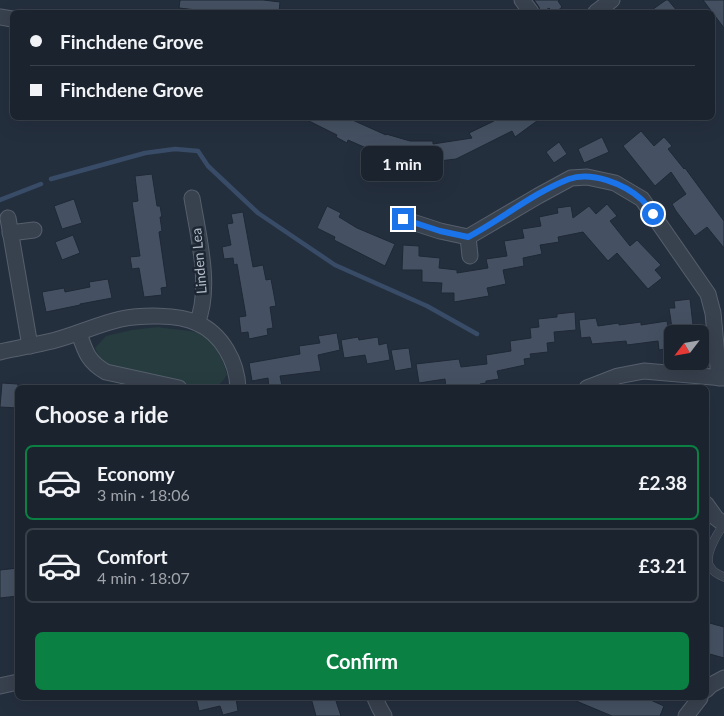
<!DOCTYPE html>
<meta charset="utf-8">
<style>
:root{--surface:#1b232e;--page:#282f3a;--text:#f1f3f6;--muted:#a0a4aa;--line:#39404a;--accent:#0b8043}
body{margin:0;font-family:Lato,sans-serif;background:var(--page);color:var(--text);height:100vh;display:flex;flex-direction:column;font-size:19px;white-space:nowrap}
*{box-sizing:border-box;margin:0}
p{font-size:16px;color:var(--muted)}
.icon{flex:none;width:28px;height:28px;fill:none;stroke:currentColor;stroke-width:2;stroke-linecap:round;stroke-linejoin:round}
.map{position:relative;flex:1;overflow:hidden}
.sheet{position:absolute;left:15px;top:385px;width:694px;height:315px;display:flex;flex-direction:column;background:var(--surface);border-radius:8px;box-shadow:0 5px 20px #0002,0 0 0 1px var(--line)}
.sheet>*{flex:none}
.banner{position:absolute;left:10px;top:10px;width:705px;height:110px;border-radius:8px;box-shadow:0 5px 20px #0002,0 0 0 1px var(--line);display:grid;align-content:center;height:110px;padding:0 20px;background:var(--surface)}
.needle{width:32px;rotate:239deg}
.buttons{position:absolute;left:664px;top:325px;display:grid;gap:10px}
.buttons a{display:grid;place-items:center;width:45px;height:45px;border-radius:8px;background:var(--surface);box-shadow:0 5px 20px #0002,0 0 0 1px var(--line);font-size:25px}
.end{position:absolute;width:22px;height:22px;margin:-11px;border:6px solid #1a73e8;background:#fff;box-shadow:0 0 0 2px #fff}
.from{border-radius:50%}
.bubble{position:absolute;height:35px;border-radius:8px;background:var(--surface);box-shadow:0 5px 20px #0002,0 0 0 1px var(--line);font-size:16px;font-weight:700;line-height:35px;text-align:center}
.banner b{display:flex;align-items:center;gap:18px;height:48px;font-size:19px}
.banner b+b{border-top:1px solid var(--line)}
.banner i{width:12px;height:12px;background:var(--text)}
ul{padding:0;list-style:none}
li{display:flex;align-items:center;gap:15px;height:75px;margin:0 10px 8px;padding:0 10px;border:2px solid var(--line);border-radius:8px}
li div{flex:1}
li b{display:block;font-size:19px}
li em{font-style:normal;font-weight:700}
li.selected{border-color:var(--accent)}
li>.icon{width:45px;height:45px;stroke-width:1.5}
h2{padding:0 20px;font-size:22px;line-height:60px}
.primary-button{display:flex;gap:10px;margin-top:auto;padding:10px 20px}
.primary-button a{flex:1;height:58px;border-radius:8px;background:var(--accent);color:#fff;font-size:20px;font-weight:700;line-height:58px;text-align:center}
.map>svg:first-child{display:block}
.green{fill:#263c3f}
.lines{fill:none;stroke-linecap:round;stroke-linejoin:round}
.stream{stroke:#394c67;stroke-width:4.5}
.building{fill:#455162;stroke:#1f2835}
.lane-casing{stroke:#565f6c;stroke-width:9}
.street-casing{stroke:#565f6c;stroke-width:17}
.lane{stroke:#38414e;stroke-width:8}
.street{stroke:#38414e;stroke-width:15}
.route{stroke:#1a73e8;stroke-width:6}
.labels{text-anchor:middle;stroke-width:5;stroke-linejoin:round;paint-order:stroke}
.street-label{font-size:14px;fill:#b4bcc9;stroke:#1d2633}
</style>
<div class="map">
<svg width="724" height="716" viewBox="0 0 724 716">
<rect width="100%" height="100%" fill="#242f3e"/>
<path class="green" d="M158 327C166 329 192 330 198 333 213 339 224 360 227 375 224 379 222 383 217 386 207 390 123 374 111 368 102 363 99 356 95 348L106 336 132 330Z"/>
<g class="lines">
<g class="stream">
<polyline points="51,179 145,153 175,149 198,151 208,166 258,213 335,265 427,306 477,334"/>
<polyline points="0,200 41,184"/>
</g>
</g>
<g class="building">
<polygon points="180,0 263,0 280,2 279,12 206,12 206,11 179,8"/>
<polygon points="534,0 560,0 558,1 562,7 556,12 553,12 549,8 543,12 540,12 539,7"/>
<polygon points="666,0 668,0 678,12 649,12"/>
<polygon points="703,0 724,0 724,28"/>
<polygon points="303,118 348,118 386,135 386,134 410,141 433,141 433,144 472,138 469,133 494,121 492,118 541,118 515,137 512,131 456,159 439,161 438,157 397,157 394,166 378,161 380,154 348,140 347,143 336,137 337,135"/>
<polygon points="641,131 654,146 664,137 672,146 668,149 684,169 685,168 724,221 724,248 707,227 695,236 676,211 672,204 686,194 671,172 655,186 623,146"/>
<polygon points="602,137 609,152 584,163 578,149"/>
<polygon points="559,142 567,154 554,163 546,152"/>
<polygon points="152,174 157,206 160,206 162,217 160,217 162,231 159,232 167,287 161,288 162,295 144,297 139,268 132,269 130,257 140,256 132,202 138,201 135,176"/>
<polygon points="74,199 82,223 62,229 54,206"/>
<polygon points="607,204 617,216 610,221 630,246 637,240 661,265 655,270 662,278 648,289 617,253 608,261 583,232 558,237 559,242 540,245 542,254 523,258 524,266 503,270 506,284 487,288 489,296 454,302 454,293 441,293 442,283 422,282 422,270 402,270 403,245 419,246 419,256 440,258 439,268 457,270 457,273 488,268 486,259 507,256 504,241 524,238 522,229 541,226 539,217 558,213 557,208 571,206 573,218 589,206 596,214"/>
<polygon points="327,206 341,213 339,217 357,228 395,244 385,266 334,240 335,237 317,228"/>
<polygon points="243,212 253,267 263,265 266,280 271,279 276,306 270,307 273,328 267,329 268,335 249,339 248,332 241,333 239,317 246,316 237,264 234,265 233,258 224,259 222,247 231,245 227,224 233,223 231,214"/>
<polygon points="73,235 80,253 62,260 55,242"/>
<polygon points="108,279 112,298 80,304 80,305 46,312 42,292 64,288 65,292 90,287 89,282"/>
<polygon points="690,299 693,325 672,328 669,308 675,308 674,301"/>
<polygon points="575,312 576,330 554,332 555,342 547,343 548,352 530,354 531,358 524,359 525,365 497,371 499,379 486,381 486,383 480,384 481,388 446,388 445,379 419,383 416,364 459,359 461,367 487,364 486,355 511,351 510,341 531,338 530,328 539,327 538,319 557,317 557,314"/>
<polygon points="596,318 598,326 619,323 619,325 641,322 641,325 667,321 671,348 659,350 658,341 627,345 626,341 592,344 590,337 581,338 579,320"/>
<polygon points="337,333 340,350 318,355 321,371 280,376 282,386 272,388 269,388 268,378 252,381 249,363 300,354 299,346 320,343 318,336"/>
<polygon points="358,337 359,340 378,337 379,345 387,343 390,360 367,364 365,355 344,358 341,340"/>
<polygon points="409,348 412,368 395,371 391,350"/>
<polygon points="2,383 18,384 18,408 0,407"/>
<polygon points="18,568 18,596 0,598 0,570"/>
<polygon points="706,622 724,627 724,658 706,653"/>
<polygon points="196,698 236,698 238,711 223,715 220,706 199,711"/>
<polygon points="311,698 335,698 341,716 316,716"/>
<polygon points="569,698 646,698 664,706 660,716 612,716"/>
</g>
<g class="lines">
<defs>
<path id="lane" d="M724 524C717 534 702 558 711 568 714 573 719 575 724 577"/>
<g id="street">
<polyline points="522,0 531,12"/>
<polyline points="596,12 612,0"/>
<polyline points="0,17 12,19"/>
<path d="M192 198C198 235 212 288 197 323"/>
<polyline points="8,218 30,346"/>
<polyline points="403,219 440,231 468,237 538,196 571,178 587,177 615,183 642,199 708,294 713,313 719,378"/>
<polyline points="10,233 34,230"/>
<polyline points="468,237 470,256"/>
<path d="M79 333C85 351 88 362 106 372L179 388"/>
<path d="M0 352C17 348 35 345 52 341 76 335 98 324 121 319 141 315 178 314 197 323 222 334 237 362 238 388"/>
<polyline points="587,388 618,376 644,371 724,378"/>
<polyline points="706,504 716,518 724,524"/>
<polyline points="0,686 18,682"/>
<polyline points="706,690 711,685 724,678"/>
<polyline points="375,698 379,707 384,716"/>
<polyline points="686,716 700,698"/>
</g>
</defs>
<use href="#lane" class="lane-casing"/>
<use href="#street" class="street-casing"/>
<use href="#lane" class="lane"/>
<use href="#street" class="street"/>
</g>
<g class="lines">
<path class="route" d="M403 219 440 231 468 237C502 219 533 193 569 179 592 171 624 184 641 199 646 203 649 210 653 214"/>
</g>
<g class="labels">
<g class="street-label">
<text transform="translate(199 261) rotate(-95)" y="5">Linden Lea</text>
</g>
</g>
</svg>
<div class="buttons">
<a><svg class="needle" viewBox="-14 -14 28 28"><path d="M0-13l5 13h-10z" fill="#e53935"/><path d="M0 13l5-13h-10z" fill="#a0a4aa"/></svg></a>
</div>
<i class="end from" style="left:653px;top:214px"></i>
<i class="end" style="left:403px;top:219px"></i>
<div class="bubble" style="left:361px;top:146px;width:82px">1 min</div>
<div class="banner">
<b><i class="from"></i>Finchdene Grove</b>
<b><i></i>Finchdene Grove</b>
</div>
<section class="sheet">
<h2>Choose a ride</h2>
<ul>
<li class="selected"><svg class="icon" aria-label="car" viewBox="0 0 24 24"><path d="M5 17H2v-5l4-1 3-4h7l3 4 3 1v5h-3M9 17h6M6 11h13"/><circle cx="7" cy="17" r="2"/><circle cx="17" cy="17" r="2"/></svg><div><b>Economy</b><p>3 min · 18:06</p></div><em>£2.38</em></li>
<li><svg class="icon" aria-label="car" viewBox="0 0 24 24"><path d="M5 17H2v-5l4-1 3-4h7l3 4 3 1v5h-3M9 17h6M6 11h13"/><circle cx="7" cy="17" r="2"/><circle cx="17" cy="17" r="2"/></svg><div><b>Comfort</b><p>4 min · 18:07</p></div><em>£3.21</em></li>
</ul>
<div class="primary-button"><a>Confirm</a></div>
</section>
</div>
